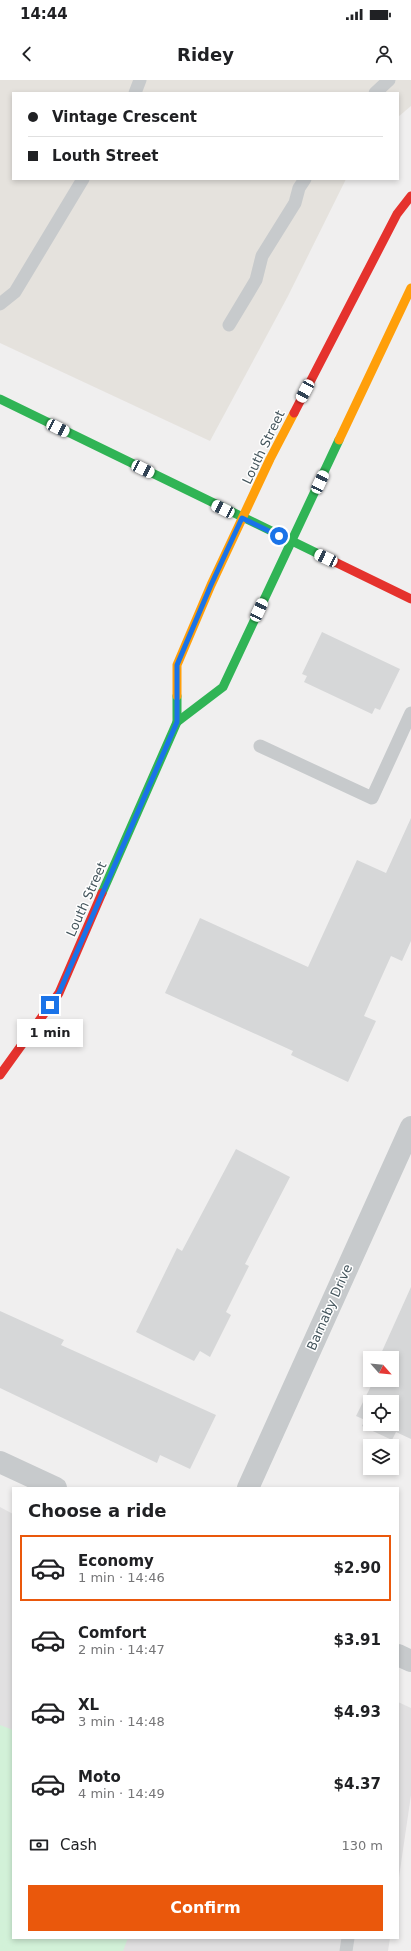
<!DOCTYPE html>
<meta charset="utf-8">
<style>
:root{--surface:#fff;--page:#f6f6f6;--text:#202124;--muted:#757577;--line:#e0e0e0;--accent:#ea580c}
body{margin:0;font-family:"DejaVu Sans",sans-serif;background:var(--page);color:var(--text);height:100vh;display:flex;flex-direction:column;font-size:15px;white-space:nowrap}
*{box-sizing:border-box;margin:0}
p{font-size:13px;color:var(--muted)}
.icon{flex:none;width:22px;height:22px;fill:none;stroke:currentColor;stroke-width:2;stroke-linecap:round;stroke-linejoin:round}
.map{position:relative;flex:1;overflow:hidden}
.side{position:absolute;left:12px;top:1407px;width:387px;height:452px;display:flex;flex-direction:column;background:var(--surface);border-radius:0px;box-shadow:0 2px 6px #0003}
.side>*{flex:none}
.top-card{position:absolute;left:12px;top:12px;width:387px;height:88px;border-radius:0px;box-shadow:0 2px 6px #0003;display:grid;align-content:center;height:88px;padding:0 16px;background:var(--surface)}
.needle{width:26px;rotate:117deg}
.controls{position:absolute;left:363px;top:1271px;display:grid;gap:8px}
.controls a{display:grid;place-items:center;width:36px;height:36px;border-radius:0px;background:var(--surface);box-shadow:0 2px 6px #0003;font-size:20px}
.end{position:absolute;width:18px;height:18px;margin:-9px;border:5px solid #1a73e8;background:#fff;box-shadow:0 0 0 2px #fff}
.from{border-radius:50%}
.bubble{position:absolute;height:28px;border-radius:0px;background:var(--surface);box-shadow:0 2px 6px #0003;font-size:13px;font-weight:700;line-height:28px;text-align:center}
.car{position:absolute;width:12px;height:24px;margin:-12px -6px;border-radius:5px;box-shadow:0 0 3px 1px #0007;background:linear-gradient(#fff 24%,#345 0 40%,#fff 0 76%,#345 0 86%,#fff 0)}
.top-card b{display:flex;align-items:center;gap:14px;height:38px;font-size:15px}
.top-card b+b{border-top:1px solid var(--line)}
.top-card i{width:10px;height:10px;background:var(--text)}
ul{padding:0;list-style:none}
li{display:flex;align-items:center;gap:12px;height:66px;margin:0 8px 6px;padding:0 8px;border:2px solid transparent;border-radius:0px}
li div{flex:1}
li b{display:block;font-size:15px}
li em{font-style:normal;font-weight:700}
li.active{border-color:var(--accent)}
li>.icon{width:36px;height:36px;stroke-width:1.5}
h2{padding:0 16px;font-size:18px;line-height:48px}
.pay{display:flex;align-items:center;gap:10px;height:44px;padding:0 16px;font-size:15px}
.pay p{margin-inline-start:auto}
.primary-button{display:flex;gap:8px;margin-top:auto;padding:8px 16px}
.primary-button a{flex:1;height:46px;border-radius:0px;background:var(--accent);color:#fff;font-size:16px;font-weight:700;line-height:46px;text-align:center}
.status{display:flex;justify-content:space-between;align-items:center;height:28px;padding:0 20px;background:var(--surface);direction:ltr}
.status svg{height:11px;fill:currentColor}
header{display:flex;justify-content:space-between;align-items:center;height:52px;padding:0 16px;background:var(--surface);font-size:18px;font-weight:700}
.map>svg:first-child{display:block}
.commercial{fill:#e5e2dd}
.education{fill:#e1e0e1}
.green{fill:#d2f1d8}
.building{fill:#d6d7d8;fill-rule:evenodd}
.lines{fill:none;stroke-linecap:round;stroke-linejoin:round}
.lane{stroke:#c7cacc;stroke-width:13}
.street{stroke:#c7cacc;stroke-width:22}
.fast{stroke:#30b455;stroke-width:9}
.slow{stroke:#ff9f0a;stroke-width:9}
.jam{stroke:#e5322d;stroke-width:9}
.route{stroke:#1a73e8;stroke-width:5}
.labels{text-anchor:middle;stroke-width:3;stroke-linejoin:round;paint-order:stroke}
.street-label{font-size:13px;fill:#45565d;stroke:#fff}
</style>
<div class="status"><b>14:44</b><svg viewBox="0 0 49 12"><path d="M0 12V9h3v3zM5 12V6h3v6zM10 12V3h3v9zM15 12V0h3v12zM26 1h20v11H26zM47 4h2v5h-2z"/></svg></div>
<header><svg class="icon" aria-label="back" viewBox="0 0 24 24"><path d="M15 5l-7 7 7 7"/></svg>Ridey<svg class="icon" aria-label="person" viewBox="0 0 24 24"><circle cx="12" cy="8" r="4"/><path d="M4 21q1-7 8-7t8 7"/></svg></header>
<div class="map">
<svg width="411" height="1871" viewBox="0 0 411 1871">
<rect width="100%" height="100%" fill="#f0efef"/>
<polygon class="commercial" points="0,0 411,0 411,26 398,37 398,13 13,13 13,99 346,99 288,216 210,361 0,263"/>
<g class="education">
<polygon points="0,1427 13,1434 13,1858 390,1858 388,1871 0,1871"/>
<polygon points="398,1622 411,1628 411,1715 398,1804"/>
</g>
<polygon class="green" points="0,1645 13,1650 13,1858 128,1858 123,1871 0,1871"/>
<g class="building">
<polygon points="322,552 400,589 380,630 375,628 372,634 304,602 307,596 302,594"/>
<polygon points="411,738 411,861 402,881 391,876 364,936 376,941 348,1002 291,975 293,971 165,913 200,838 308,887 357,780 386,793"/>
<polygon points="236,1069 290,1097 245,1184 249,1186 226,1232 231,1235 210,1277 200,1271 194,1281 136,1252 177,1168 182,1171"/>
<path d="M411 1207V1359L396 1352 392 1360 362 1346 365 1340 356 1336 374 1300H392V1278H379ZM370 1322H392V1344H370Z"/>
<polygon points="0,1231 64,1260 61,1265 216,1335 190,1389 160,1375 157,1383 0,1308"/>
</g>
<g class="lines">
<g class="lane">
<polyline points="135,13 140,0"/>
<polyline points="375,13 389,0"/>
<polyline points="0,224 15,212 83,99"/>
<polyline points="229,245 256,200 262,176 295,123 299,108 305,99"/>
<polyline points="260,666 372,718 411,633"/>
<polyline points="346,1871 348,1858"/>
</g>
<g class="street">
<polyline points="0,1382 56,1408"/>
<polyline points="248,1408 411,1047"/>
<polyline points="398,1575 411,1581"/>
</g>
<g class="fast">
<polyline points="0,319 335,482"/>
<polyline points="177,642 223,607 339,360"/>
<polyline points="102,813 177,642 177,616"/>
</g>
<g class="slow">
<polyline points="339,360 411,208"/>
<polyline points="177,616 177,585 211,505 270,379 294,333"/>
</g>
<g class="jam">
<polyline points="294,333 397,134 411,116"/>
<polyline points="335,482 411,519"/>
<polyline points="0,995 59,913 102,813"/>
</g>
</g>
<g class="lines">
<polyline class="route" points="50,925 59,913 177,642 177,585 211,505 242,438 279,456"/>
</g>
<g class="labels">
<g class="street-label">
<text transform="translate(263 367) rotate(-64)" y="5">Louth Street</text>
<text transform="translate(86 819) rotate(-66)" y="5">Louth Street</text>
<text transform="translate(329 1227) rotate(-66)" y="5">Barnaby Drive</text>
</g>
</g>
</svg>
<div class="controls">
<a><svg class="needle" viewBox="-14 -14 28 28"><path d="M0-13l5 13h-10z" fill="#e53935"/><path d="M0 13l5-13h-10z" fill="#757577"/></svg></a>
<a><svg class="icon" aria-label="locate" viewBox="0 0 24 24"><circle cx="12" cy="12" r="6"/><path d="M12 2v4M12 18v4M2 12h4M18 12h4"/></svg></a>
<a><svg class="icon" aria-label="layers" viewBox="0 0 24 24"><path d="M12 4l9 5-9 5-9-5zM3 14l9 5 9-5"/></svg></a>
</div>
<i class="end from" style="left:279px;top:456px"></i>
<i class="end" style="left:50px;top:925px"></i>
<div class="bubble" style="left:17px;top:939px;width:66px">1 min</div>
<i class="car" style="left:305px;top:311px;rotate:208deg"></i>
<i class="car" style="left:58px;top:348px;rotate:116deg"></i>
<i class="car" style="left:143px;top:389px;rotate:116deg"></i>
<i class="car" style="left:320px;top:402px;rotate:25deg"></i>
<i class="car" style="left:223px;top:429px;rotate:296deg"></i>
<i class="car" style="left:326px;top:478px;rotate:295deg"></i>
<i class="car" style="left:259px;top:530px;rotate:25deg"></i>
<div class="top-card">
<b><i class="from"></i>Vintage Crescent</b>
<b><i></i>Louth Street</b>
</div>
<section class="side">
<h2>Choose a ride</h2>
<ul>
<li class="active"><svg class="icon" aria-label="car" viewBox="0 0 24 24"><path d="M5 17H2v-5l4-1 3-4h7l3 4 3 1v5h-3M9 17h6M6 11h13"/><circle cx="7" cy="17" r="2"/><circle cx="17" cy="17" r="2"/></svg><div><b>Economy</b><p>1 min · 14:46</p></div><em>$2.90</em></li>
<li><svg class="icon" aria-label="car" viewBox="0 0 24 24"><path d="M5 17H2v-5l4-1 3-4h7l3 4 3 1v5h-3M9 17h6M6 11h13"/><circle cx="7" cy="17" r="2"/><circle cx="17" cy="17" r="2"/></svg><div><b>Comfort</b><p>2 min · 14:47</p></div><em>$3.91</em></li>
<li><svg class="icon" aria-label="car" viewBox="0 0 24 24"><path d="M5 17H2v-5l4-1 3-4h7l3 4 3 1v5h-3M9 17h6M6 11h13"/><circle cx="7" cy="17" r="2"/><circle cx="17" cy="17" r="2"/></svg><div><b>XL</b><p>3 min · 14:48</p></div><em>$4.93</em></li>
<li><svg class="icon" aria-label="car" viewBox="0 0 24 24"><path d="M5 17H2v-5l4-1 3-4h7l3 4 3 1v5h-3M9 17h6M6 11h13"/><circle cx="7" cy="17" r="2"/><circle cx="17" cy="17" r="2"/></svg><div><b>Moto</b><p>4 min · 14:49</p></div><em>$4.37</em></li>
</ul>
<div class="pay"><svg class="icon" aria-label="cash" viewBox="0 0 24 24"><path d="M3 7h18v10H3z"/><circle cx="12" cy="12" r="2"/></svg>Cash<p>130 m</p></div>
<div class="primary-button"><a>Confirm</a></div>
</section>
</div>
